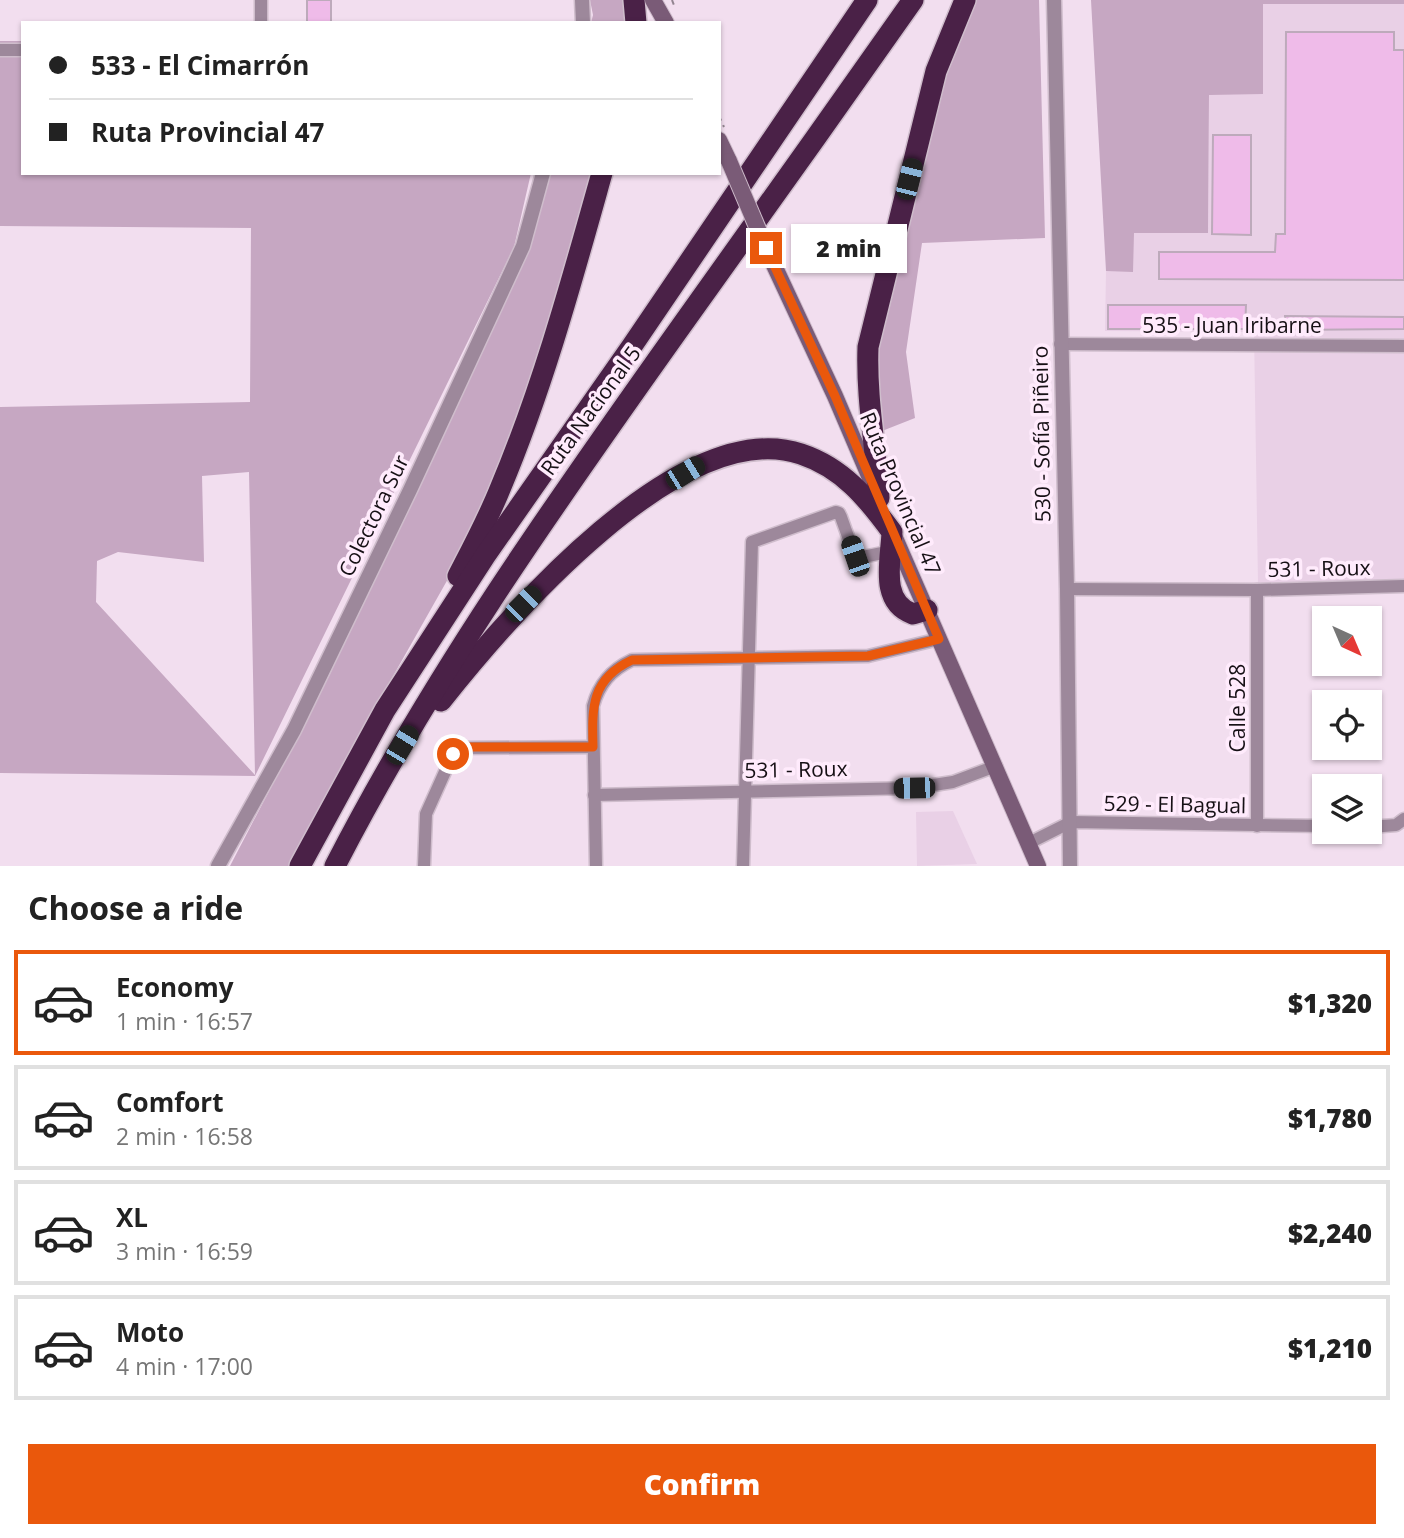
<!DOCTYPE html>
<meta charset="utf-8">
<style>
:root{--surface:#fff;--page:#f2f2f2;--text:#222;--muted:#767676;--line:#e0e0e0;--accent:#ea580c}
body{margin:0;font-family:"Open Sans",sans-serif;background:var(--page);color:var(--text);height:100vh;display:flex;flex-direction:column;font-size:26px;white-space:nowrap}
*{box-sizing:border-box;margin:0}
p{font-size:23px;color:var(--muted)}
.icon{flex:none;width:38px;height:38px;fill:none;stroke:currentColor;stroke-width:2;stroke-linecap:round;stroke-linejoin:round}
.map{position:relative;height:866px;overflow:hidden}
.sheet{display:flex;flex-direction:column;background:var(--surface);flex:1}
.sheet>*{flex:none}
.hud{position:absolute;left:21px;top:21px;width:700px;height:154px;border-radius:0px;box-shadow:0 2px 5px #0004;display:grid;align-content:center;height:154px;padding:0 28px;background:var(--surface)}
.needle{width:46px;rotate:136deg}
.fabs{position:absolute;left:1312px;top:606px;display:grid;gap:14px}
.fabs a{display:grid;place-items:center;width:70px;height:70px;border-radius:0px;background:var(--surface);box-shadow:0 2px 5px #0004;font-size:35px}
.end{position:absolute;width:32px;height:32px;margin:-16px;border:9px solid #ea580c;background:#fff;box-shadow:0 0 0 4px #fff}
.from{border-radius:50%}
.bubble{position:absolute;height:49px;border-radius:0px;background:var(--surface);box-shadow:0 2px 5px #0004;font-size:23px;font-weight:800;line-height:49px;text-align:center}
.car{position:absolute;width:21px;height:42px;margin:-21px -10px;border-radius:9px;box-shadow:0 0 5px 2px #0007;background:linear-gradient(#222 24%,#8ab4d8 0 40%,#222 0 76%,#8ab4d8 0 86%,#222 0)}
.hud b{display:flex;align-items:center;gap:24px;height:66px;font-size:26px}
.hud b+b{border-top:2px solid var(--line)}
.hud i{width:18px;height:18px;background:var(--text)}
ul{padding:0;list-style:none}
li{display:flex;align-items:center;gap:21px;height:105px;margin:0 14px 10px;padding:0 14px;border:4px solid var(--line);border-radius:0px}
li div{flex:1}
li b{display:block;font-size:26px}
li em{font-style:normal;font-weight:800}
li.on{border-color:var(--accent)}
li>.icon{width:63px;height:63px;stroke-width:1.5}
h2{padding:0 28px;font-size:32px;line-height:84px}
.cta{display:flex;gap:14px;margin-top:auto;padding:14px 28px}
.cta a{flex:1;height:80px;border-radius:0px;background:var(--accent);color:#fff;font-size:28px;font-weight:800;line-height:80px;text-align:center}
.map>svg:first-child{display:block}
.built{fill:#e9d0e6}
.green{fill:#c6a7c2;fill-rule:evenodd}
.building{fill:#efbbe9;stroke:#bdaabb;stroke-width:2}
.lines{fill:none;stroke-linecap:round;stroke-linejoin:round}
.minor-casing{stroke:#cfbdcc;stroke-width:15}
.tertiary-casing{stroke:#cfbdcc;stroke-width:17}
.secondary-casing{stroke:#cfbdcc;stroke-width:18}
.motorway-casing{stroke:#cfbdcc;stroke-width:24}
.path{stroke:#928490;stroke-width:2;stroke-dasharray:5 5;stroke-linecap:butt}
.minor{stroke:#9d889b;stroke-width:12}
.tertiary{stroke:#9d889b;stroke-width:14}
.secondary{stroke:#7a5b77;stroke-width:16}
.motorway{stroke:#4a2147;stroke-width:21}
.secondary-bridge-casing{stroke:#cfbdcc;stroke-width:18;stroke-linecap:butt}
.secondary-bridge{stroke:#7a5b77;stroke-width:16}
.route{stroke:#ea580c;stroke-width:9}
.labels{text-anchor:middle;stroke-width:7;stroke-linejoin:round;paint-order:stroke}
.street-label{font-size:21px;fill:#161015;stroke:#ffebfc}
</style>
<div class="map">
<svg width="1404" height="866" viewBox="0 0 1404 866">
<rect width="100%" height="100%" fill="#f2deef"/>
<g class="built">
<polygon points="1263,4 1404,4 1404,582 1258,584 1254,332 1105,331 1106,271 1133,271 1133,233 1208,233 1209,94 1263,94"/>
<polygon points="953,811 977,864 917,866 916,812"/>
</g>
<g class="green">
<polygon points="590,0 628,0 631,23 591,23 593,15"/>
<polygon points="971,0 1039,0 1045,238 922,243 906,352 915,418 882,431 873,371 880,326 943,72"/>
<polygon points="1091,0 1404,0 1404,4 1263,4 1263,94 1209,95 1208,233 1134,233 1133,272 1106,271"/>
<path d="M0 41H23V173H531L514 247 255 776 0 773V407L250 402 251 228 0 226ZM249 472 255 775 96 602 97 561 118 552 204 562 202 476Z"/>
<polygon points="550,173 597,173 538,375 470,540 375,708 290,866 230,866 329,676 529,249"/>
</g>
<g class="building">
<rect x="307" y="0" width="24" height="23"/>
<polygon points="1286,32 1394,32 1394,50 1404,50 1404,280 1159,279 1159,252 1275,252 1276,234 1285,234"/>
<polygon points="1213,135 1251,135 1251,235 1212,234"/>
<polygon points="1108,305 1246,305 1245,329 1108,329"/>
<polygon points="1285,316 1404,317 1404,329 1285,330"/>
</g>
<g class="lines">
<defs>
<g id="minor">
<polyline points="261,0 261,23"/>
<polyline points="0,50 23,50"/>
<polyline points="1060,344 1404,346"/>
<polyline points="1067,589 1257,590 1404,586"/>
<polyline points="594,795 914,788 953,782 996,766"/>
<polyline points="1257,826 1257,590"/>
<polyline points="1370,827 1396,825 1404,819"/>
<polyline points="1029,843 1071,822 1325,826"/>
<polyline points="424,866 426,814 453,754 459,748 593,747"/>
<path d="M596 866 593 706C599 684 611 670 632 660L868 656 939 639"/>
<polyline points="743,866 752,542 836,512 839,513 841,517 855,556 858,558 892,551"/>
</g>
<g id="tertiary">
<polyline points="582,0 583,23"/>
<polyline points="1054,0 1067,589 1070,866"/>
<polyline points="218,866 294,730 410,490 523,246 543,173"/>
</g>
<g id="secondary">
<polyline points="653,0 666,23"/>
<polyline points="719,140 729,161"/>
<polyline points="766,248 835,396 873,485"/>
<polyline points="892,531 1038,866"/>
</g>
<g id="motorway">
<polyline points="634,0 636,23"/>
<path d="M879 498C876 448 866 398 868 347L936 71 965 0"/>
<path d="M458 576C473 547 488 519 500 489 543 387 572 280 602 173"/>
<path d="M441 701C507 618 681 414 801 454 843 468 867 498 892 532 891 560 879 602 913 614L927 610"/>
<polyline points="300,866 385,710 485,556 632,346 867,0"/>
<path d="M335 866C432 677 554 505 677 332 756 222 835 111 913 0"/>
</g>
</defs>
<use href="#minor" class="minor-casing"/>
<use href="#tertiary" class="tertiary-casing"/>
<use href="#secondary" class="secondary-casing"/>
<use href="#motorway" class="motorway-casing"/>
<g class="path">
<polyline points="672,0 675,8"/>
<polyline points="719,116 724,127"/>
</g>
<use href="#minor" class="minor"/>
<use href="#tertiary" class="tertiary"/>
<use href="#secondary" class="secondary"/>
<use href="#motorway" class="motorway"/>
<defs>
<polyline id="secondary-bridge" points="729,161 766,248"/>
</defs>
<use href="#secondary-bridge" class="secondary-bridge-casing"/>
<use href="#secondary-bridge" class="secondary-bridge"/>
</g>
<g class="lines">
<path class="route" d="M453 754 463 747H593C592 707 591 679 632 660L868 656 939 639 835 396 766 248"/>
</g>
<g class="labels">
<g class="street-label">
<text x="1232" y="333">535 - Juan Iribarne</text>
<text transform="translate(591 411) rotate(-54)" y="7">Ruta Nacional 5</text>
<text transform="translate(1042 434) rotate(-91)" y="7">530 - Sofía Piñeiro</text>
<text transform="translate(900 494) rotate(67)" y="7">Ruta Provincial 47</text>
<text transform="translate(374 516) rotate(-64)" y="7">Colectora Sur</text>
<text transform="translate(1319 569) rotate(-1)" y="7">531 - Roux</text>
<text transform="translate(1238 708) rotate(-90)" y="7">Calle 528</text>
<text transform="translate(796 770) rotate(-1)" y="7">531 - Roux</text>
<text transform="translate(1175 805) rotate(1)" y="7">529 - El Bagual</text>
</g>
</g>
</svg>
<div class="fabs">
<a><svg class="needle" viewBox="-14 -14 28 28"><path d="M0-13l5 13h-10z" fill="#e53935"/><path d="M0 13l5-13h-10z" fill="#767676"/></svg></a>
<a><svg class="icon" aria-label="locate" viewBox="0 0 24 24"><circle cx="12" cy="12" r="6"/><path d="M12 2v4M12 18v4M2 12h4M18 12h4"/></svg></a>
<a><svg class="icon" aria-label="layers" viewBox="0 0 24 24"><path d="M12 4l9 5-9 5-9-5zM3 14l9 5 9-5"/></svg></a>
</div>
<i class="end from" style="left:453px;top:754px"></i>
<i class="end" style="left:766px;top:248px"></i>
<div class="bubble" style="left:791px;top:224px;width:116px">2 min</div>
<i class="car" style="left:909px;top:179px;rotate:14deg"></i>
<i class="car" style="left:685px;top:473px;rotate:58deg"></i>
<i class="car" style="left:855px;top:556px;rotate:341deg"></i>
<i class="car" style="left:523px;top:604px;rotate:45deg"></i>
<i class="car" style="left:402px;top:745px;rotate:31deg"></i>
<i class="car" style="left:914px;top:788px;rotate:269deg"></i>
<div class="hud">
<b><i class="from"></i>533 - El Cimarrón</b>
<b><i></i>Ruta Provincial 47</b>
</div>
</div>
<section class="sheet">
<h2>Choose a ride</h2>
<ul>
<li class="on"><svg class="icon" aria-label="car" viewBox="0 0 24 24"><path d="M5 17H2v-5l4-1 3-4h7l3 4 3 1v5h-3M9 17h6M6 11h13"/><circle cx="7" cy="17" r="2"/><circle cx="17" cy="17" r="2"/></svg><div><b>Economy</b><p>1 min · 16:57</p></div><em>$1,320</em></li>
<li><svg class="icon" aria-label="car" viewBox="0 0 24 24"><path d="M5 17H2v-5l4-1 3-4h7l3 4 3 1v5h-3M9 17h6M6 11h13"/><circle cx="7" cy="17" r="2"/><circle cx="17" cy="17" r="2"/></svg><div><b>Comfort</b><p>2 min · 16:58</p></div><em>$1,780</em></li>
<li><svg class="icon" aria-label="car" viewBox="0 0 24 24"><path d="M5 17H2v-5l4-1 3-4h7l3 4 3 1v5h-3M9 17h6M6 11h13"/><circle cx="7" cy="17" r="2"/><circle cx="17" cy="17" r="2"/></svg><div><b>XL</b><p>3 min · 16:59</p></div><em>$2,240</em></li>
<li><svg class="icon" aria-label="car" viewBox="0 0 24 24"><path d="M5 17H2v-5l4-1 3-4h7l3 4 3 1v5h-3M9 17h6M6 11h13"/><circle cx="7" cy="17" r="2"/><circle cx="17" cy="17" r="2"/></svg><div><b>Moto</b><p>4 min · 17:00</p></div><em>$1,210</em></li>
</ul>
<div class="cta"><a>Confirm</a></div>
</section>
